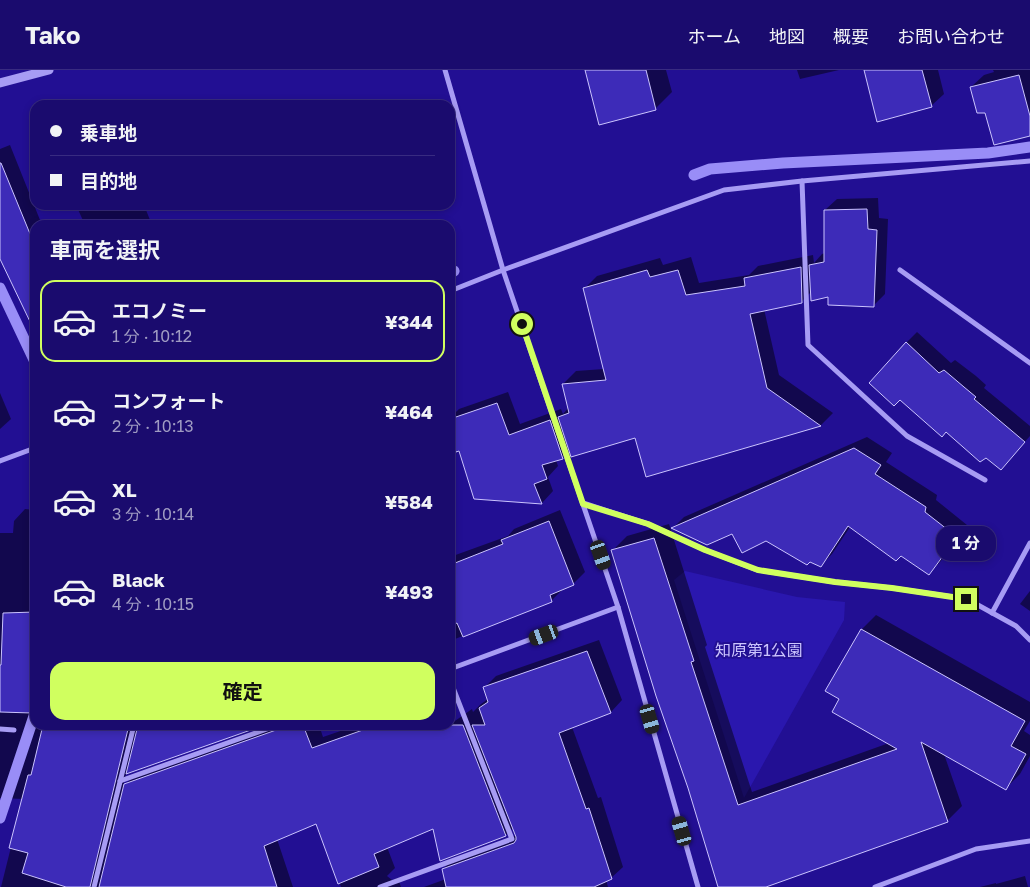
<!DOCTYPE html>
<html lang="ja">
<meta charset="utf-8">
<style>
:root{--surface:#1a0b6e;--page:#271976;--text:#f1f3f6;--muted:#9f9bc2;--line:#382b81;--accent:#d0ff5f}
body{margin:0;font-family:"Golos Text","Noto Sans JP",sans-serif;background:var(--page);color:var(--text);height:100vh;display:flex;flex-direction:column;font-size:19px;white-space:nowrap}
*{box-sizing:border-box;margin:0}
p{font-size:16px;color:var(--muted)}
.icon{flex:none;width:28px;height:28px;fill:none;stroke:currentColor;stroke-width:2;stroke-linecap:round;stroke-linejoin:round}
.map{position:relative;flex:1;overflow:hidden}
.panel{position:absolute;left:30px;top:150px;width:425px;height:510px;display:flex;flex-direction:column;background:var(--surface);border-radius:15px;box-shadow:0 2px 8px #0003,0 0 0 1px var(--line)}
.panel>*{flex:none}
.banner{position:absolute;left:30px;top:30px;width:425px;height:110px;border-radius:15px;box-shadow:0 2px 8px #0003,0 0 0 1px var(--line);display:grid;align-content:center;height:110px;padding:0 20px;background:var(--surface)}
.end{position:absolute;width:22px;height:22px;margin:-11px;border:6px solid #d0ff5f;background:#111;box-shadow:0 0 0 2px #111}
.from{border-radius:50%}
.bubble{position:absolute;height:35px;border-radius:15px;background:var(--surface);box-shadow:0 2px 8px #0003,0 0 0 1px var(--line);font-size:16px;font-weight:700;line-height:35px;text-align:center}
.car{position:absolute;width:15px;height:30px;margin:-15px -8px;border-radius:6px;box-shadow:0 0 4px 1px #0007;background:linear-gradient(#222 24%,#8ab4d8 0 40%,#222 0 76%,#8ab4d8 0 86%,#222 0)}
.banner b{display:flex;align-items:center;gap:18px;height:48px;font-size:19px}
.banner b+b{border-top:1px solid var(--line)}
.banner i{width:12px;height:12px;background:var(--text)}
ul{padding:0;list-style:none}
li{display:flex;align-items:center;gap:15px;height:82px;margin:0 10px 8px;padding:0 10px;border:2px solid transparent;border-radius:15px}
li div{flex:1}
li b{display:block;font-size:19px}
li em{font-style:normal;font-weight:700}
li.current{border-color:var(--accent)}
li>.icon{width:45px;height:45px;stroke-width:1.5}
h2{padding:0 20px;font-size:22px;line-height:60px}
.cta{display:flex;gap:10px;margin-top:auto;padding:10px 20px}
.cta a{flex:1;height:58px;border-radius:15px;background:var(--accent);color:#111;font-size:20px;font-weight:700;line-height:58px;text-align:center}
header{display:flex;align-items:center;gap:30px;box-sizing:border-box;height:70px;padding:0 25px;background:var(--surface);border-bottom:1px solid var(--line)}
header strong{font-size:24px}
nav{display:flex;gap:28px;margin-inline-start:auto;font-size:18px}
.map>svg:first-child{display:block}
.green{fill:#2a17ae}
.shadow{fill:#0007}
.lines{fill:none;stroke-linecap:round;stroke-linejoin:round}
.stream{stroke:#998df7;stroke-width:11}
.building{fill:#3d2bb8;stroke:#cbc4fe}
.minor{stroke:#a79cf4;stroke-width:5}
.tertiary{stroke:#a79cf4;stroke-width:9}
.route{stroke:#d0ff5f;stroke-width:6}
.labels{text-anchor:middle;stroke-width:4;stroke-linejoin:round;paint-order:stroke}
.park-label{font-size:16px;fill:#cbc4fe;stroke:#220f93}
</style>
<header>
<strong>Tako</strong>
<nav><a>ホーム</a><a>地図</a><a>概要</a><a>お問い合わせ</a></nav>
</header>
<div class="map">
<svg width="1030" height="817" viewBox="0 0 1030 817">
<rect width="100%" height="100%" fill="#220f93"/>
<polygon class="green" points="685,501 797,527 845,532 844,550 744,728 674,510"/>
<g class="shadow">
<polygon points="587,0 666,0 672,22 655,39"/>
<polygon points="797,0 839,0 800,9"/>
<polygon points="865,0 938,0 944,24 931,36"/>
<polygon points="993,0 1030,0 1030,64 986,41 971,17 984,5 994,2"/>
<polygon points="10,75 42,155 35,155 35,260 0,187 0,79"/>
<polygon points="878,128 879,148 888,149 885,224 873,236 812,221 801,232 764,239 779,305 833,343 821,355 647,406 636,367 570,380 562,388 556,390 558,396 548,407 553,421 542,433 475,427 460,379 450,358 450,348 459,339 508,322 520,354 561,339 563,344 569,337 563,314 576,301 604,299 584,219 597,206 660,188 663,195 691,187 699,213 749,205 758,196 813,185 814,193 822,184 825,183 825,140 837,129"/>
<polygon points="76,135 144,135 152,155 85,155"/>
<polygon points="917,262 951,293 955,290 976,306 986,315 984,318 1030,356 1030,366 1011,387 947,360 906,273"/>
<polygon points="0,323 11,349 0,359"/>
<polygon points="867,367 892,383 886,392 937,425 936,430 967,455 940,492 929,503 902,484 850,457 832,484 821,495 766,469 733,463 673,458 684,447"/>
<polygon points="25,439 35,440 35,655 261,655 126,703 123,717 137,703 272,655 319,655 323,667 358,655 450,655 450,648 452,653 472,639 473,642 481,634 488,629 485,617 496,606 599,570 622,630 611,642 572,657 598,728 601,727 623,797 611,808 606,810 608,817 424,817 446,809 443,799 455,788 517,765 514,757 506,765 433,758 387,777 395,798 387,806 392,810 398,808 401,817 341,817 317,753 277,769 293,817 1,817 23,729 0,728 0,463 13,463 14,451"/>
<polygon points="560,440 585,502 573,514 563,519 551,531 450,571 450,487 508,466 514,459"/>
<polygon points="669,454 707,575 705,577 752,722 889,673 841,628 827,620 862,559 876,545 1030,632 1030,651 1024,661 1030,665 1030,686 1020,704 1006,718 944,684 962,736 947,751 761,817 719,817 690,718 613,480 627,466"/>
<polygon points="1030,521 1030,541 1020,534"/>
<polygon points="1025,806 1028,817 980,817 996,813 996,814"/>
</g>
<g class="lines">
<g class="stream">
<polyline points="694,105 710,99 783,93 988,83 1030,77"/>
<polyline points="450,203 454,201"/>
<polyline points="0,218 35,292"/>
<polyline points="0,748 35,643"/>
</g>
</g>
<g class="building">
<polygon points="585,0 646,0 656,40 599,55"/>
<polygon points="864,0 922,0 932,37 877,52"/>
<polygon points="1019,5 1030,46 1030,66 994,75 985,43 977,43 970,17"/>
<polygon points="0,93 1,93 35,176 35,262 0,189"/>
<polygon points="867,139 868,159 877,160 874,237 828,235 828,227 811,231 809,195 824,192 824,140"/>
<polygon points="801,197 802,233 750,244 767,318 821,356 646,407 635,368 571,387 558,347 569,343 562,314 606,310 583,218 647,200 650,207 678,200 686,225 745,216 744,208"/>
<polygon points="906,272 939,303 944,300 964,317 976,327 974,329 1025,372 1001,400 986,388 980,392 946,362 942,367 900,330 894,336 869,313"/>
<polygon points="497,333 509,365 550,350 563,389 542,395 547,409 534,414 542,434 474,429 459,381 456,382 450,362 450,349"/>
<polygon points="854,378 881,395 875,404 926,437 925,442 957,467 929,505 901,486 896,491 848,456 821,497 810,492 807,495 766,471 742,483 732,464 707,475 671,458"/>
<polygon points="549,451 574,515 550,525 552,532 463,567 457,553 450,556 450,495 503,474 501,470"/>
<polygon points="654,468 694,591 691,592 738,735 897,679 832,642 839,629 825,621 861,559 1025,651 1011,676 1026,684 1006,720 921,672 948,752 766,817 718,817 688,718 656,626 611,480"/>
<polygon points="35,542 35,590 33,590 32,643 0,642 0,595 1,595 3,543"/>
<polygon points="587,581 611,643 559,663 586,739 589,738 612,809 594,817 446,817 442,799 514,773 516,770 516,767 472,655 485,655 479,638 488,632 483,617"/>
<polygon points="43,655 129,655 90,817 66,817 22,803 28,783 9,778 28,705 31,705"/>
<polygon points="138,655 265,655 126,704"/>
<polygon points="282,655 303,655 312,678 377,655 463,655 506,766 440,791 433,759 374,784 379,797 338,814 316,754 264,776 277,817 99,817 124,714 279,659"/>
</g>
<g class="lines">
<g class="minor">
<polyline points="445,0 503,200 618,537 698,817"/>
<polyline points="802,111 808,275 907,366 985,410"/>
<polyline points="900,200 1030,293"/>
<polyline points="450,221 503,200 724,120 802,111 1030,91"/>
<polyline points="0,391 35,378"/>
<polyline points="583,433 648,454 705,480 757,500 835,512 892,518 967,529 1016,556 1030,570"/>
<polyline points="992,543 1030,473"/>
<polyline points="450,599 618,537"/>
<polyline points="0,659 14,660"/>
<polyline points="120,711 278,655"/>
<polyline points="94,817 134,655"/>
<polyline points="380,817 512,769 450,610"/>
<polyline points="875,817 976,779 1030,771"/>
</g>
<polyline class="tertiary" points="0,13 49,0"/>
</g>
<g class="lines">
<polyline class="route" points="522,254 583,434 648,454 705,480 758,500 835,512 892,518 966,529"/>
</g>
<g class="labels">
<g class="park-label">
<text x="759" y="586">知原第1公園</text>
</g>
</g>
</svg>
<i class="end from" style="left:522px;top:254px"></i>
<i class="end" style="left:966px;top:529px"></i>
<div class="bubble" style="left:936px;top:456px;width:60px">1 分</div>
<i class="car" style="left:601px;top:485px;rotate:161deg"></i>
<i class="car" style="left:544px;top:565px;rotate:250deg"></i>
<i class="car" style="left:650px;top:649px;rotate:164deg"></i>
<i class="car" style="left:682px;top:761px;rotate:344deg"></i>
<div class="banner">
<b><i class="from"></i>乗車地</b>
<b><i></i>目的地</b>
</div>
<section class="panel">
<h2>車両を選択</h2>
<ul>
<li class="current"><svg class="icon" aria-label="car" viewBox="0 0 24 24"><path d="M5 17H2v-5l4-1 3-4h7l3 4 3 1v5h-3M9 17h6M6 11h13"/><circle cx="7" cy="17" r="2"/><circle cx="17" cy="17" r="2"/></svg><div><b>エコノミー</b><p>1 分 · 10:12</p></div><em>¥344</em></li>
<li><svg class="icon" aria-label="car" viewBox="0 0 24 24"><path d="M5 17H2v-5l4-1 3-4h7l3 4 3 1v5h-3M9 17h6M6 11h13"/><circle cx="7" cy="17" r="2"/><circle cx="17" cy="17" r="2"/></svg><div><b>コンフォート</b><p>2 分 · 10:13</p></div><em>¥464</em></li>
<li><svg class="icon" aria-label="car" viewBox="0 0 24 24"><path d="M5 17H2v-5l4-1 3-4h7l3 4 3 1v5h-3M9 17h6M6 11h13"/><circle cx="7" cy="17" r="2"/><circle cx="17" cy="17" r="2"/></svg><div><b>XL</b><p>3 分 · 10:14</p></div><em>¥584</em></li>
<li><svg class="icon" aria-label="car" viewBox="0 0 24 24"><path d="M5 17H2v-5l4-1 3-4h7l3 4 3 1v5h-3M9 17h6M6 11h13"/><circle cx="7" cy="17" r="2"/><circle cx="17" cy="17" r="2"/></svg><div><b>Black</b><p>4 分 · 10:15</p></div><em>¥493</em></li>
</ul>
<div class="cta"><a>確定</a></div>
</section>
</div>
